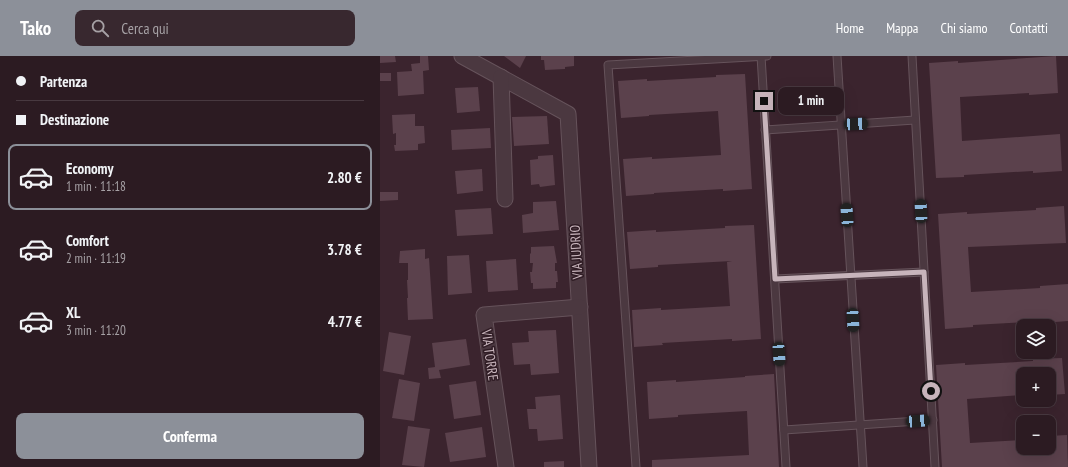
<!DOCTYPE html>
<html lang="it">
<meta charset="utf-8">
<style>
:root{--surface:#2c1b22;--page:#38282f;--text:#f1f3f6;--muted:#a6a1a5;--line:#483940;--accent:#8c9099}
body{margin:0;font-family:"PT Sans Narrow",sans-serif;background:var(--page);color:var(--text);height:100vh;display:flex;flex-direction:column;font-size:15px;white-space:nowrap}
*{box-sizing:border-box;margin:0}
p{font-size:13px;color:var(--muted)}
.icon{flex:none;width:22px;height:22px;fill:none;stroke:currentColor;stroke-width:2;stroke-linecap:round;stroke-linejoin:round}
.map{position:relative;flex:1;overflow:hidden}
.sheet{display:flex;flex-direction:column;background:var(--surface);width:380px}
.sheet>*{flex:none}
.banner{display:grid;align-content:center;height:88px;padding:0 16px;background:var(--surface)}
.buttons{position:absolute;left:636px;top:263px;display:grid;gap:8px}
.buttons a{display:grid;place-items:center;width:40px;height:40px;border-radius:8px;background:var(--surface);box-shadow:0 4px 16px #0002,0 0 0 1px var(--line);font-size:20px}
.end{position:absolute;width:18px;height:18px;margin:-9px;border:5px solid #c7b4bb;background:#111;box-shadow:0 0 0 2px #111}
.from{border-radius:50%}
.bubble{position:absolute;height:28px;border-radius:8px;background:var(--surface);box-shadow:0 4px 16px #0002,0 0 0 1px var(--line);font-size:13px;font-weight:700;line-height:28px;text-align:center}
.car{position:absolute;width:12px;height:24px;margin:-12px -6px;border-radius:5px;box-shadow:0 0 3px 1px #0007;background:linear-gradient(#222 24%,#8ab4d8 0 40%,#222 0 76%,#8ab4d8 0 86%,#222 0)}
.banner b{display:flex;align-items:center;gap:14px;height:38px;font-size:15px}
.banner b+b{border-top:1px solid var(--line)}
.banner i{width:10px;height:10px;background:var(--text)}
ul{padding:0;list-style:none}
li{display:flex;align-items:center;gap:12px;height:66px;margin:0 8px 6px;padding:0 8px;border:2px solid transparent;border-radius:8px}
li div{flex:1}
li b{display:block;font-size:15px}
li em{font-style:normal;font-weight:700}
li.selected{border-color:var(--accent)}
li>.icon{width:36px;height:36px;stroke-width:1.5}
.primary-button{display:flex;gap:8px;margin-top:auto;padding:8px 16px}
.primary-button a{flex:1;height:46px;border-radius:8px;background:var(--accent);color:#fff;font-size:16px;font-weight:700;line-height:46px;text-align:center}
header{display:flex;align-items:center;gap:24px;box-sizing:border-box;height:56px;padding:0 20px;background:var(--accent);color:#fff}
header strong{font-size:19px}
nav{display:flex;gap:22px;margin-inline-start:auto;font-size:14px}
.search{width:280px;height:36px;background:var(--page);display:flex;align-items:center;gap:10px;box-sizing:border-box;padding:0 14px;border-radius:8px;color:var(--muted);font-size:15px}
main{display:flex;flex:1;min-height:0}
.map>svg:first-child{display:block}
.building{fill:#5b414c}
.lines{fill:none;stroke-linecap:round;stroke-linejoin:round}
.service-casing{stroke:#66535b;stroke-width:9}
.minor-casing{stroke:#66535b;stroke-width:17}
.service{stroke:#4b3840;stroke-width:7}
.minor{stroke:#4b3840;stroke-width:15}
.route{stroke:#c7b4bb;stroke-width:5}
.labels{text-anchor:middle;stroke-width:3;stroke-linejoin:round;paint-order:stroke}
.street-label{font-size:14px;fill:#c7b4bb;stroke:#301d25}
</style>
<header>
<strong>Tako</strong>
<div class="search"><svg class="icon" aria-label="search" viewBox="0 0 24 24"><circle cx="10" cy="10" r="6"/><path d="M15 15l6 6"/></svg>Cerca qui</div>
<nav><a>Home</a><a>Mappa</a><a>Chi siamo</a><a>Contatti</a></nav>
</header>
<main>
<section class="sheet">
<div class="banner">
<b><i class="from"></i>Partenza</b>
<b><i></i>Destinazione</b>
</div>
<ul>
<li class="selected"><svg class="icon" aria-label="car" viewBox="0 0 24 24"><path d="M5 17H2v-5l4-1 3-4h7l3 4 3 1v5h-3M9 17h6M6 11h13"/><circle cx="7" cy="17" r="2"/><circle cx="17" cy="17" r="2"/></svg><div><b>Economy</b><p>1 min · 11:18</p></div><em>2.80 €</em></li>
<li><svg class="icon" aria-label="car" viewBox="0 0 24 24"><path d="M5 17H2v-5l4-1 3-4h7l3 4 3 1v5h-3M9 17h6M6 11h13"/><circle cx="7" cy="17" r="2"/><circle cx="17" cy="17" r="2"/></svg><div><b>Comfort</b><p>2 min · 11:19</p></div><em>3.78 €</em></li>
<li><svg class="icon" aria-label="car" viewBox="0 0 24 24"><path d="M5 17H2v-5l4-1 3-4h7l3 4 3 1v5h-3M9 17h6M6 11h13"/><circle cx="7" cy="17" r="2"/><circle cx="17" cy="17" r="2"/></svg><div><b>XL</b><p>3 min · 11:20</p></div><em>4.77 €</em></li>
</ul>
<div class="primary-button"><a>Conferma</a></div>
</section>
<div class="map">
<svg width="688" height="411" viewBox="0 0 688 411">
<rect width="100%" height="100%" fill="#3b242e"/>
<g class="building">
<polygon points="0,0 15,0 16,6 0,7"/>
<polygon points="40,0 48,0 49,14 43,15 44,38 18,40 17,16 32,15 31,8 40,7"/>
<polygon points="124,0 146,0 140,12"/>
<polygon points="161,0 194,0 194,10 185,11 185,13 165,14 164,4 161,4"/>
<polygon points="676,0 678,37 649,39 649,37 580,41 582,85 680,78 682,115 653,117 653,115 584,119 584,121 556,122 549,7 578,5 578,7"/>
<rect x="0" y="17" width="11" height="8"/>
<polygon points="365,18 372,133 343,135 343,133 274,137 274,138 246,140 243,103 272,101 272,103 341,99 338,55 269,59 269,60 241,62 238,25 267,23 267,25 336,21 336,19"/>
<polygon points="98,31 100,55 77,57 75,32"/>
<polygon points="35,58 35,70 44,70 45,87 38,88 38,94 15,95 14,89 16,89 16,77 13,78 12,59"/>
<polygon points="167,60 169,88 134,90 132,61"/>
<polygon points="110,72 111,92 72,94 71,74"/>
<polygon points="173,99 175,129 160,131 159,128 151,129 150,104 158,103 158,100"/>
<polygon points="102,113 103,135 77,138 75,115"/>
<polygon points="0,136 18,136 18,144 0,145"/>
<polygon points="176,145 179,174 143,177 142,159 153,157 153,146"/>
<polygon points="684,150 686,187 588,191 591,236 660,232 660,230 688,228 688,265 663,267 662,265 593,269 593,271 565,273 558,158 587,156 587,158 656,154 656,152"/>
<polygon points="111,152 113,178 77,180 75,154"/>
<polygon points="374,169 381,283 352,285 352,283 282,287 283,289 254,291 252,254 281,252 281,254 350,250 347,206 352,205 278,209 278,211 250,213 247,176 276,174 276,176 345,172 345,170"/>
<polygon points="174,190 177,207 175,207 175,215 177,215 178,226 176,226 176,232 153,233 153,227 151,227 150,216 152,216 153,207 150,207 150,198 151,197 151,191"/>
<polygon points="45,193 45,203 49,202 53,263 28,264 27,242 28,242 27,224 28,224 28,207 19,207 20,195"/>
<polygon points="89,199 92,237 68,239 67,200"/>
<polygon points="136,203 138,234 108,236 106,205"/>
<polygon points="176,274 179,317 151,319 150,308 134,309 132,287 149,286 148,275"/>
<polygon points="9,276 31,280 24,319 3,315"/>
<polygon points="86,283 90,309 59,314 61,322 49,323 48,312 55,311 52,287"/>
<polygon points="682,302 685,338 669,339 669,318 643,318 643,339 587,343 590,387 643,384 643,392 669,392 669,380 687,379 688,411 562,411 556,309 585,307 585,309 653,305 653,303"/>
<polygon points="394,318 399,411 272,411 272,404 369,399 367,355 298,359 298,361 269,363 267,326 296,324 296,326 365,321 365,320"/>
<polygon points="19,323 40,327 34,365 12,362"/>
<polygon points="96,325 101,359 74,363 69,329"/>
<polygon points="180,339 183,383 158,385 157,373 149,373 147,353 156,353 155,341"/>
<polygon points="28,370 50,373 44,411 22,409"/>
<polygon points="102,371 106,401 70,406 65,377"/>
<polygon points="184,405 184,411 164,411 164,406"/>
</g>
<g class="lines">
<defs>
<g id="service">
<polyline points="381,0 406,411"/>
<polyline points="457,0 483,411"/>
<polyline points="532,0 555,411"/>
<polyline points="385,74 535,64"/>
<polyline points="395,223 544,216"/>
<polyline points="404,374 553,364"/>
<polyline points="256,411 228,9 387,0"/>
</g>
<g id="minor">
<polyline points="82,0 188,58 209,411"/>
<polyline points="121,21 125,143"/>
<polyline points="126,411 104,259 200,251"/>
</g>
</defs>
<use href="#service" class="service-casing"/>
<use href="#minor" class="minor-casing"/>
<use href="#service" class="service"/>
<use href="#minor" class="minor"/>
</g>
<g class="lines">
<polyline class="route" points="384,45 395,223 544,216 551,335"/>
</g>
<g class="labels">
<g class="street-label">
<text transform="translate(196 196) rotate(-93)" y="5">VIA JUDRIO</text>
<text transform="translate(110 299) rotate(82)" y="5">VIA TORRE</text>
</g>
</g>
</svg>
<div class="buttons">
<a><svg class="icon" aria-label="layers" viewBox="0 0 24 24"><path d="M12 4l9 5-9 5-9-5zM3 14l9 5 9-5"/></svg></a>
<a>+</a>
<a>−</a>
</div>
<i class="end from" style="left:551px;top:335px"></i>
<i class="end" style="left:384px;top:45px"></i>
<div class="bubble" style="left:398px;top:31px;width:66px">1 min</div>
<i class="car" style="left:476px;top:68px;rotate:87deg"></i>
<i class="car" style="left:541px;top:155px;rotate:357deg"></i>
<i class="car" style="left:467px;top:159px;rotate:356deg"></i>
<i class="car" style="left:473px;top:264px;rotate:177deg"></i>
<i class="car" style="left:399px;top:298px;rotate:176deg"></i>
<i class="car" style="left:538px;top:365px;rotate:86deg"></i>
</div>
</main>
